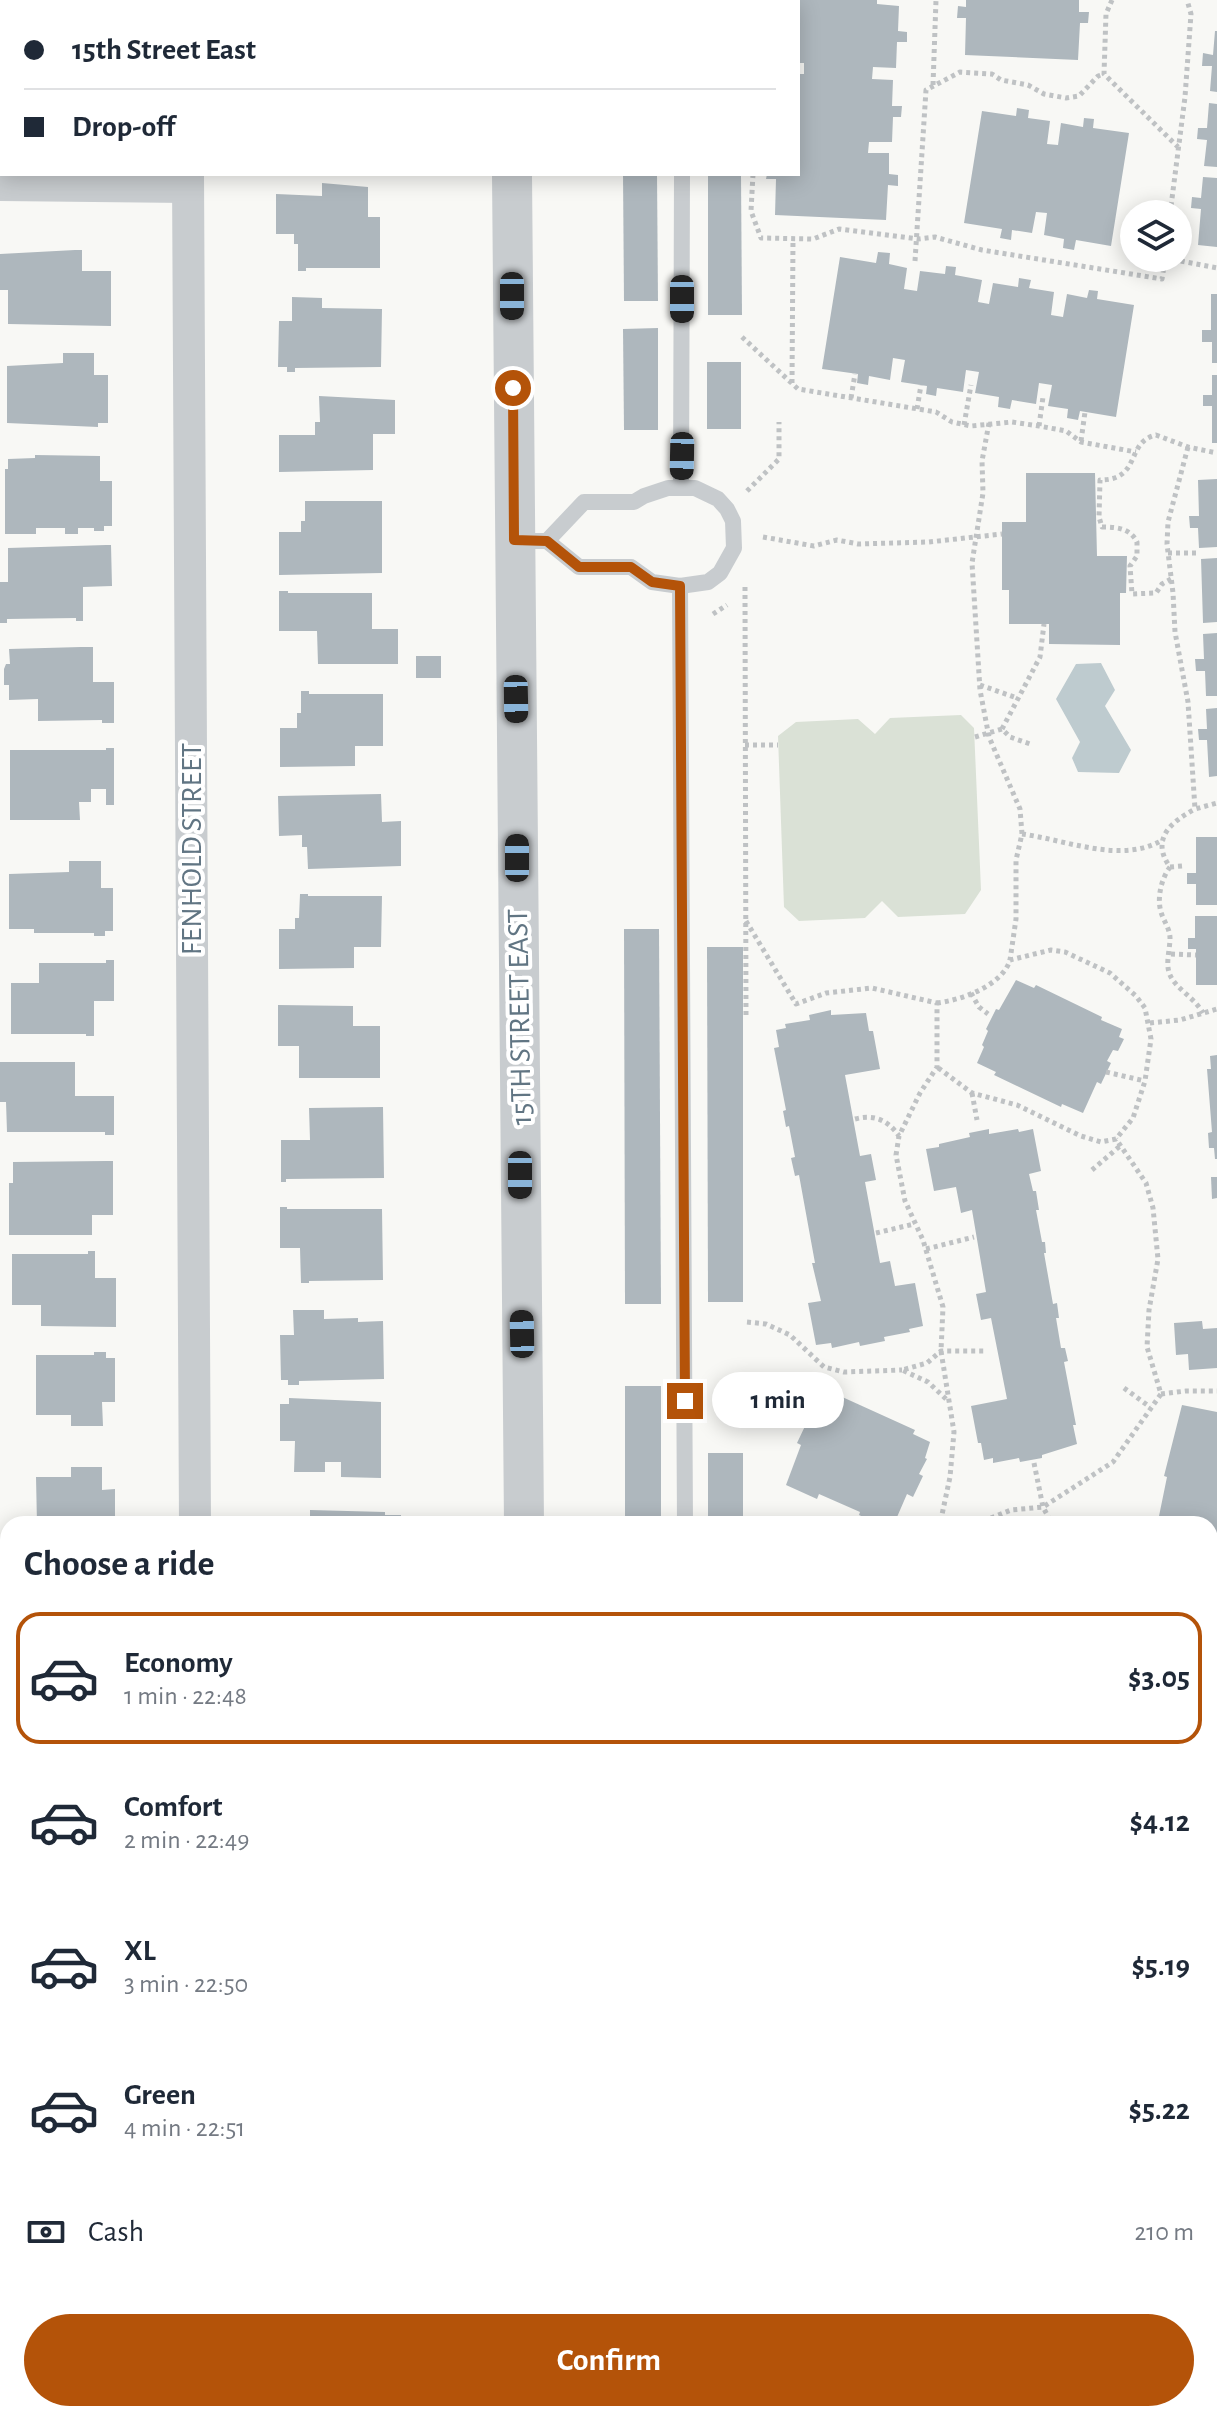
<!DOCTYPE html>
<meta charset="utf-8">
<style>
:root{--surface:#fff;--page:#f6f6f7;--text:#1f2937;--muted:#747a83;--line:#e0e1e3;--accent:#b45309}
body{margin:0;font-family:"Alegreya Sans",sans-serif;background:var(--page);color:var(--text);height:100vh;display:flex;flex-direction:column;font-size:30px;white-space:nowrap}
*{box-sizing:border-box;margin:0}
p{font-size:26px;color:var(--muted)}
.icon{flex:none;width:44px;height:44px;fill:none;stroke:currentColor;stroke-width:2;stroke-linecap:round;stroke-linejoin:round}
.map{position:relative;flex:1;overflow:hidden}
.sheet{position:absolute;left:0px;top:1516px;width:1218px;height:906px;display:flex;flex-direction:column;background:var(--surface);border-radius:24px 24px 0 0;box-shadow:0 4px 20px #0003}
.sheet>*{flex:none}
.guide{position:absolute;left:0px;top:0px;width:800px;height:176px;box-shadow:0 4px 20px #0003;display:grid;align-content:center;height:176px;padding:0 24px;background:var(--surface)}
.controls{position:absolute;left:1120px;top:200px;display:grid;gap:16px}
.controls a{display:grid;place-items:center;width:72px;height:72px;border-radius:50%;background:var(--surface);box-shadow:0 4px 20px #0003;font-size:40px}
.end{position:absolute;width:36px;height:36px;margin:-18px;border:10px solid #b45309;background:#fff;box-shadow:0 0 0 4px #fff}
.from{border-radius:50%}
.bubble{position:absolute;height:56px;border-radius:28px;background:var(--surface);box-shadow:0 4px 20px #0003;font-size:26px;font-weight:700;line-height:56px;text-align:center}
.car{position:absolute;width:24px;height:48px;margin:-24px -12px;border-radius:10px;box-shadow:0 0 6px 2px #0007;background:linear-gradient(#222 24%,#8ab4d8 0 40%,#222 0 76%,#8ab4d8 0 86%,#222 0)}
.guide b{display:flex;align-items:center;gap:28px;height:76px;font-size:30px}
.guide b+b{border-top:2px solid var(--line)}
.guide i{width:20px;height:20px;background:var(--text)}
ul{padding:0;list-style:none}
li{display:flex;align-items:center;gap:24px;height:132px;margin:0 16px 12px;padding:0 8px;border:4px solid transparent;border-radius:24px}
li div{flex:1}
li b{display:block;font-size:30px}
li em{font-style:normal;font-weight:700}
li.active{border-color:var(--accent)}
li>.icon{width:72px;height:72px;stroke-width:1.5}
h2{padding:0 24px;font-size:36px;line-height:96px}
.pay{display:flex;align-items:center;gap:20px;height:88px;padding:0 24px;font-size:30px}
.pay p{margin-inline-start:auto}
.action{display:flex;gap:16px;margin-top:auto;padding:16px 24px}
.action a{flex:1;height:92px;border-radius:48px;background:var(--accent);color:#fff;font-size:32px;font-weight:700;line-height:92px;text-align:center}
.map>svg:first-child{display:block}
.green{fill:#dae1d6}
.water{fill:#becbcf}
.building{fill:#aeb7bd}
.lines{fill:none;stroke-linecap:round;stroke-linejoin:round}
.primary-casing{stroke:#bbbfc3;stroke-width:47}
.path{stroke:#bfc2c4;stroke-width:5;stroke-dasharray:4 4;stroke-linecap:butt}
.service{stroke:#c8cccf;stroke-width:16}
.minor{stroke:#c8cccf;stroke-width:32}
.tertiary{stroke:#c8cccf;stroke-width:40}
.primary{stroke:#fff;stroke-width:44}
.route{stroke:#b45309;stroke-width:10}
.labels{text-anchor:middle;stroke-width:8;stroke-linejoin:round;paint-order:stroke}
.street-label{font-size:30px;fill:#617583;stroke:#fff}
</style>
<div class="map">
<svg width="1217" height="2421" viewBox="0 0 1217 2421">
<rect width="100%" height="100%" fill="#f8f8f5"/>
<polygon class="green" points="961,715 974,728 981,890 965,914 898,917 882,901 865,918 799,921 784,907 778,736 796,722 858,719 875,734 890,718"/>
<polygon class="water" points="1101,663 1115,690 1105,706 1131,750 1119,773 1078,772 1072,758 1080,742 1056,699 1076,664"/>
<g class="building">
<polygon points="798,0 877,0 877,4 899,6 898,31 907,32 907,42 897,42 896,68 873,67 872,79 893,80 892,106 902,106 901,117 893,117 892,142 869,142 868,153 889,153 889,174 898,175 898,186 888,185 886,220 775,215 776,179 766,179 767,174 798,174 798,74 804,74 804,63 798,63"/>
<polygon points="966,0 1079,0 1079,12 1089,12 1088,23 1080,23 1078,60 965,55 966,18 957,18 958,6 966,7"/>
<polygon points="1215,31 1217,31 1217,92 1210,91 1212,66 1202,66 1203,53 1213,55"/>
<polygon points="1209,103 1217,104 1217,167 1204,166 1207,140 1197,139 1198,128 1207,128"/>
<polygon points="1017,108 1029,110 1028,118 1050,121 1047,144 1058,145 1061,123 1083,127 1084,118 1094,119 1093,128 1129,133 1111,246 1076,240 1074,250 1063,248 1064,239 1044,235 1047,213 1036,212 1032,233 1012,230 1011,240 1000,238 1002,229 964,223 982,111 1016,116"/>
<polygon points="623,174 657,174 658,301 624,301"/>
<polygon points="708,174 741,174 742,315 708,315"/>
<polygon points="1203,177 1217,178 1217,247 1198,245 1201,209 1191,208 1192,197 1201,198"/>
<polygon points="322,183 368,187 368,217 380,217 380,268 306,268 306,271 298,271 298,244 294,244 294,234 276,234 276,194 322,196"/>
<polygon points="75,250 82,250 82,271 111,271 111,326 8,324 8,290 0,290 0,254"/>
<polygon points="878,252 890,253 889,264 907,268 904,289 917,291 920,271 945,274 946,266 956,267 955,275 982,280 978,302 989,304 993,283 1018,287 1019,278 1031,280 1029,288 1054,292 1051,315 1063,317 1067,294 1087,298 1089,290 1098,291 1097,299 1134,305 1116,417 1080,411 1078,420 1067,418 1068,409 1048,406 1052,385 1039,383 1036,404 1012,400 1010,409 998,407 999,397 975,393 979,372 966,370 963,392 937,388 936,396 926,394 927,386 901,382 905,360 893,358 890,380 869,376 868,385 857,383 858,374 822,369 840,257 876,263"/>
<polygon points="1211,294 1217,294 1217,363 1212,363 1212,342 1202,342 1202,330 1211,330"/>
<polygon points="292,297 322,298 322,308 382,309 381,367 295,368 295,372 287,372 287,367 278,367 279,321 292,321"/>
<polygon points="658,328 658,430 624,430 623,329"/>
<polygon points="63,353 94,353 94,375 108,375 108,423 98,423 98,427 7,423 7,366 63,363"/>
<rect x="707" y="362" width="34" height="67"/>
<polygon points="1212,375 1217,375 1217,443 1212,443 1212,406 1203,406 1203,395 1212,395"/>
<polygon points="319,396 395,400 395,434 373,434 373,470 279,472 279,435 315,435 315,422 320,422"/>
<polygon points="35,455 100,456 100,481 112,481 112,526 104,526 104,531 94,531 94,528 78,528 78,534 65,534 65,528 36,528 36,534 5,534 5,469 8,469 8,459 35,458"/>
<polygon points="1026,473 1095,473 1097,556 1127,556 1126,593 1120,593 1120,645 1049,644 1049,624 1009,624 1009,590 1002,590 1002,522 1026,522"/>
<polygon points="1217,479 1217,547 1199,548 1198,528 1190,528 1189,516 1199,516 1198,480"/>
<polygon points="305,501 382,501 382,573 279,575 279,532 301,532 301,521 305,521"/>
<polygon points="106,545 111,545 112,586 83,587 83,621 76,621 76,618 7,619 7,623 0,623 0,582 8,582 8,548"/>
<polygon points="1217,558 1217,622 1203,623 1201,559"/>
<polygon points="279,591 288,591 288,593 372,593 372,629 398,629 398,664 318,664 317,631 279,631"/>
<polygon points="1217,633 1217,696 1206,696 1205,671 1196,671 1195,659 1204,659 1203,634"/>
<polygon points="81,647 93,647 93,682 114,682 114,723 102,723 102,720 38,721 38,699 9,700 9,685 4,685 4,669 6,664 10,664 9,649"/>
<rect x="416" y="656" width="25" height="22"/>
<polygon points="301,691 309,691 309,694 383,694 383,746 355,746 355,766 280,767 280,728 297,728 297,713 301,713"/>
<polygon points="1217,708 1217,776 1209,777 1207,740 1199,740 1198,729 1207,729 1206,709"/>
<polygon points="106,748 114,748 114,805 106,805 106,789 91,789 91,802 79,802 80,820 10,820 10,750 106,750"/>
<polygon points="381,794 382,822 401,821 401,866 308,869 307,847 302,847 302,835 279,836 278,796"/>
<polygon points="1196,837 1217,837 1217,905 1196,905 1196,884 1187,884 1187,873 1196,873"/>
<polygon points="69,861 101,861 101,888 113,888 113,931 105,931 105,936 94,936 94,933 34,933 34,929 9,929 9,874 69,872"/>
<polygon points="300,894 308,894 308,896 382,896 381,947 354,947 354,968 279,969 279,929 295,929 295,918 299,918"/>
<polygon points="1195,916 1217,916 1217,985 1196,985 1196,949 1188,949 1188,938 1195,938"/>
<polygon points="624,929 659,929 661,1304 625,1304"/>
<polygon points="707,947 743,947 743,1302 708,1302"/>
<polygon points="106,960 114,960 114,1001 94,1001 94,1036 86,1036 86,1034 11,1034 11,983 39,983 39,963 106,963"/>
<polygon points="1016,980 1034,988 1036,985 1102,1017 1101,1020 1122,1029 1119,1037 1124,1039 1118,1051 1113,1050 1107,1061 1111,1063 1101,1084 1097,1082 1083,1113 1062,1104 1061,1107 994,1075 996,1072 977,1063 984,1047 982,1045 988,1031 986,1029 996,1009 999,1010"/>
<polygon points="278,1005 353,1006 353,1026 380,1026 380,1078 299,1078 299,1046 278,1046"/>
<polygon points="831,1010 831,1015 866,1013 869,1031 873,1031 880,1069 845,1075 860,1156 871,1154 876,1180 865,1182 880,1263 890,1261 895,1286 915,1283 923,1326 909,1329 910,1332 884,1337 885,1341 860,1346 859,1342 832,1348 831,1343 816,1345 808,1303 821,1301 812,1263 815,1263 799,1175 795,1176 791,1158 795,1157 789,1126 786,1127 783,1111 786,1110 774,1048 779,1047 776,1030 786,1028 785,1024 810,1020 809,1015"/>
<polygon points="1217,1055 1217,1159 1215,1159 1214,1148 1209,1148 1208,1133 1212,1132 1207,1069 1211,1069 1210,1056"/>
<polygon points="0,1062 75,1062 75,1096 114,1096 114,1135 105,1135 105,1132 7,1132 6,1102 0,1102"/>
<polygon points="383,1107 384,1178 286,1179 286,1182 281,1182 281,1140 310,1140 309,1108"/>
<polygon points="989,1129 989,1134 1018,1129 1019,1132 1033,1129 1041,1171 1029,1174 1033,1191 1036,1191 1039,1210 1036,1210 1042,1242 1045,1242 1046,1253 1044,1253 1053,1304 1057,1303 1059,1318 1056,1318 1061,1348 1065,1348 1068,1361 1064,1362 1076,1425 1073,1425 1077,1444 1042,1455 1042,1458 1020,1462 1019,1458 993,1463 993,1458 984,1460 981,1443 978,1443 971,1406 1007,1399 991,1318 981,1320 976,1294 986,1292 972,1210 961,1213 956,1187 934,1191 926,1149 939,1147 939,1144 970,1137 969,1133"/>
<polygon points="106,1161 113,1161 113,1215 92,1215 92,1235 9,1235 9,1183 13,1183 13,1162"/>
<polygon points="1211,1177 1217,1177 1217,1198 1212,1199"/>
<polygon points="280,1207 287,1207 287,1209 382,1209 383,1280 309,1281 309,1283 301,1283 300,1248 280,1248"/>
<polygon points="88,1251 95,1251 95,1278 116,1278 116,1327 41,1326 41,1305 12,1305 12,1254 88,1254"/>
<polygon points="293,1310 324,1310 324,1319 358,1318 358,1322 383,1321 384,1379 299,1381 299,1385 288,1385 288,1380 281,1380 280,1335 294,1335"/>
<polygon points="1202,1321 1203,1329 1217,1328 1217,1368 1189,1370 1188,1354 1176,1355 1174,1323"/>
<polygon points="94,1352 106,1352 106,1358 115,1358 115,1402 102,1402 103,1426 71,1426 71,1415 36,1415 36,1355 94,1355"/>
<rect x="625" y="1386" width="36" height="138"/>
<polygon points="829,1391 915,1430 913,1434 930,1442 925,1458 927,1459 919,1474 923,1476 913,1497 907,1494 894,1524 873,1518 872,1521 859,1515 860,1512 819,1494 817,1499 786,1485 801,1445 797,1443 806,1424 810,1425 821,1399 825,1401"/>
<polygon points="289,1398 381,1402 381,1478 341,1477 341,1462 325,1462 325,1472 294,1472 295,1441 280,1441 280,1404 289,1404"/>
<polygon points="1182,1405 1217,1412 1217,1533 1210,1532 1210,1524 1174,1524 1158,1521 1167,1477 1164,1476"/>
<rect x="708" y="1453" width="35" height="71"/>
<polygon points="71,1467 102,1467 102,1490 115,1489 115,1524 37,1524 36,1477 71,1477"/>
<polygon points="310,1510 385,1512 385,1515 401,1515 401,1524 310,1524"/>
<rect x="0" y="1590" width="8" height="41"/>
<rect x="1210" y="1649" width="7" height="35"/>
<rect x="0" y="2331" width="8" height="70"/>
<polygon points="352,2414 352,2418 376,2417 376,2421 310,2421 310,2415"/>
<rect x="647" y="2414" width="97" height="7"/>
<rect x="894" y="2414" width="96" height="7"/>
<rect x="1078" y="2414" width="121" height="7"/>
</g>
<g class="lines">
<defs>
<g id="primary">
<polyline points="1210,1774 1217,1774"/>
<polyline points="0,1786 8,1786"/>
<polyline points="1210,1839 1217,1838"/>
<polyline points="0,1849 8,1849"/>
</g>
</defs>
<use href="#primary" class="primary-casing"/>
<g class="path">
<polyline points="1112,0 1106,14 1104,74 1178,147"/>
<polyline points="755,2 756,0"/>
<polyline points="933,85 936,0"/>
<polyline points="753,174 751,211 761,238 813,239 839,229 918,239 935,237 982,250 1162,279 1165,260"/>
<polyline points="1170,214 1185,97 1191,14 1187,0"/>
<polyline points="1165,258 1217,268"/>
<polyline points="915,261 926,90 960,72 992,74 1001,80 1028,85 1044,94 1066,98 1079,96 1098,76 1104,74"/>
<polyline points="742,337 798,389 936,412 952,422 971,426 1012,422 1039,426 1066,431 1081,442 1136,452"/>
<polyline points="792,383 793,239"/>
<polyline points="851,398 855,374"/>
<polyline points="917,409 921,385"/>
<polyline points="989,423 982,461 983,493 972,563 980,690 989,737 1020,809 1022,834 1016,860 1016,919 1010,960"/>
<polyline points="964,425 971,385"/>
<polyline points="1039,426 1043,397"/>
<polyline points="1081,441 1085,412"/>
<polyline points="1188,447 1168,522 1167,544 1173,593 1175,632 1188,702 1195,809 1217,803"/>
<polyline points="747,491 779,459 779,422"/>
<polyline points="763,537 814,546 837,540 858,544 929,542 1002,534"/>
<polyline points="1168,553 1198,553"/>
<path d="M1171 579 1162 584 1156 593 1132 594 1130 566 1137 556V542C1130 528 1117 527 1102 527L1099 517 1100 480C1142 480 1125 442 1156 435L1188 447 1217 453"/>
<polyline points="745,587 746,1019"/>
<polyline points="713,614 727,605"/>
<polyline points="980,685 1017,698"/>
<polyline points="1002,729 1040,657 1044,624"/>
<polyline points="975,737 1002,729 1010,737 1033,745"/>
<polyline points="745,745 778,745"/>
<path d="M1022 834C1067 840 1123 865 1164 839"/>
<path d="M1182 866 1170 867C1150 839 1171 822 1195 809"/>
<path d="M1170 867C1161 879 1156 900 1162 915 1165 923 1170 930 1170 938 1170 950 1165 964 1170 975 1176 989 1194 997 1203 1013"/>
<polyline points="746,921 796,1004 826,993 872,988 937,1003 937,1067 920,1093 899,1136 896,1155 905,1201 923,1240 943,1307 941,1351 954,1432 950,1477 940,1524"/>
<polyline points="1171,954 1196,955"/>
<polyline points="971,993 979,1007 988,1014"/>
<path d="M937 1003C961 1000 1002 986 1010 960L1051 950 1065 952 1110 973 1136 996 1145 1008 1151 1039 1145 1081 1133 1118 1116 1139 1101 1142 1081 1136 1017 1105 972 1093 937 1067"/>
<polyline points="1150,1023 1180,1020 1217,1009"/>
<polyline points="1106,1072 1145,1081"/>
<polyline points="972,1093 977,1120"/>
<path d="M855 1119C874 1114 888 1120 899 1136"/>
<polyline points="1092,1170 1120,1146"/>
<polyline points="876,1233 914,1224"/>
<polyline points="926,1249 974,1237"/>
<polyline points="747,1322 766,1324 790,1335 824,1367 844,1372 902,1370"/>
<polyline points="1124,1388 1150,1407"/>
<polyline points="1161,1394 1186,1391 1217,1391"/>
<polyline points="946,1399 928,1382 902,1370 927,1363 941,1351 987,1351"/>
<polyline points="1034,1463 1043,1507 1052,1524"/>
<polyline points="976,1524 1011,1510 1043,1507 1113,1462 1161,1394 1147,1347 1149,1310 1158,1259 1153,1208 1146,1183 1116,1139"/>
<polyline points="1210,1563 1214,1563"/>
</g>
<g class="service">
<polyline points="681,0 681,2"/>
<polyline points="681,487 682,174"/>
<polyline points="516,541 547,541 579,567 631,567 652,582 680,586 708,582 720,573 734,548 733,521 727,509 718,499 695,488 668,488 644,496 634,502 584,502 547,541"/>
<polyline points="680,586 685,1524"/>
<polyline points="1210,1627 1217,1627"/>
</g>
<g class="minor">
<polyline points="190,2 190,0"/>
<polyline points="188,174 195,1524"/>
<polyline points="0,185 187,187"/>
<polyline points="0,1710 8,1710"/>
<polyline points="237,2414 237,2421"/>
<polyline points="820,2414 820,2421"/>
</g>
<g class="tertiary">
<polyline points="510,0 510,2"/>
<polyline points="512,174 524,1524"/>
<polyline points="530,2414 530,2421"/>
</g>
<use href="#primary" class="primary"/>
</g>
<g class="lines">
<polyline class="route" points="513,388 514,540 547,541 579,567 631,567 652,582 680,586 685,1401"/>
</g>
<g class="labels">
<g class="street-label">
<text transform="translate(191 849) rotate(-90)" y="10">FENHOLD STREET</text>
<text transform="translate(519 1017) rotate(-91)" y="10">15TH STREET EAST</text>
</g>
</g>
</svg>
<div class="controls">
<a><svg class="icon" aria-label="layers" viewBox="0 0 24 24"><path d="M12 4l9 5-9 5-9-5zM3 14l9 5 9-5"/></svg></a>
</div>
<i class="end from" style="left:513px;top:388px"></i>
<i class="end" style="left:685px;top:1401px"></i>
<div class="bubble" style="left:712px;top:1372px;width:132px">1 min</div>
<i class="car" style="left:512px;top:296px;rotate:180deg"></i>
<i class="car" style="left:682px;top:299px;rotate:180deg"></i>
<i class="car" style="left:682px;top:456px;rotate:181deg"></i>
<i class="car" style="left:516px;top:699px;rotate:179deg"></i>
<i class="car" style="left:517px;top:858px;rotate:0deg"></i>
<i class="car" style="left:520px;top:1175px;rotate:180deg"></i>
<i class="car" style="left:522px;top:1334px;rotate:359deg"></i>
<div class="guide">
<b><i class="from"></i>15th Street East</b>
<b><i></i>Drop-off</b>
</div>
<section class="sheet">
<h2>Choose a ride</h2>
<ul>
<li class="active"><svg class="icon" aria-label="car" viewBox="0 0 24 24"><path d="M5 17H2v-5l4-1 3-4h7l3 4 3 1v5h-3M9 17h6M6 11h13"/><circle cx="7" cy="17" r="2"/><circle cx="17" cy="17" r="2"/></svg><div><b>Economy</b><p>1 min · 22:48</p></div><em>$3.05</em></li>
<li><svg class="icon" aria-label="car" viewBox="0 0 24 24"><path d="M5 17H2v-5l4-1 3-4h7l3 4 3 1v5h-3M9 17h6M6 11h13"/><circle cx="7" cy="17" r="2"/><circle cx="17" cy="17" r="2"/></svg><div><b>Comfort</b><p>2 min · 22:49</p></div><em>$4.12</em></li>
<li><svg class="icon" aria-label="car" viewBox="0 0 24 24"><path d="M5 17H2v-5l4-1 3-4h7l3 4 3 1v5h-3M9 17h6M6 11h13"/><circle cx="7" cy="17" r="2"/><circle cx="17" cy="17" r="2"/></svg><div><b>XL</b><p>3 min · 22:50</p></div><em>$5.19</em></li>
<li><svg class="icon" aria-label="car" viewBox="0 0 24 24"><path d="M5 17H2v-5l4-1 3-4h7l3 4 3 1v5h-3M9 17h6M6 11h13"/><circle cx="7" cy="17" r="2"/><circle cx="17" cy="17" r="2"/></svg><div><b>Green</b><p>4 min · 22:51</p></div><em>$5.22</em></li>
</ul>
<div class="pay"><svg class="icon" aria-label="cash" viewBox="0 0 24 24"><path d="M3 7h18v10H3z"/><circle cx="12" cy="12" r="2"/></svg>Cash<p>210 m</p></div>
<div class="action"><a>Confirm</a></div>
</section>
</div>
